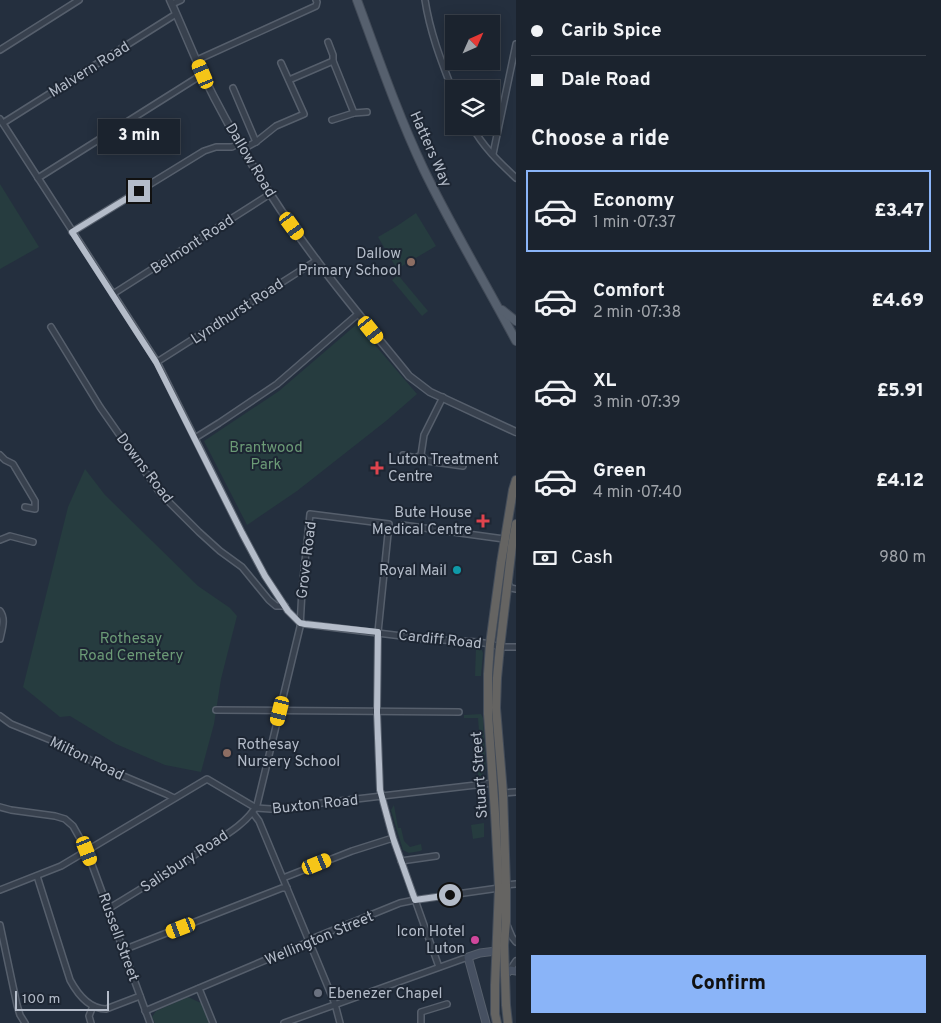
<!DOCTYPE html>
<meta charset="utf-8">
<style>
:root{--surface:#1b232e;--page:#282f3a;--text:#f1f3f6;--muted:#a0a4aa;--line:#39404a;--accent:#8ab4f8}
body{margin:0;font-family:Overpass,sans-serif;background:var(--page);color:var(--text);height:100vh;display:flex;flex-direction:column;font-size:19px;white-space:nowrap}
*{box-sizing:border-box;margin:0}
p{font-size:16px;color:var(--muted)}
.icon{flex:none;width:28px;height:28px;fill:none;stroke:currentColor;stroke-width:2;stroke-linecap:round;stroke-linejoin:round}
.map{position:relative;flex:1;overflow:hidden}
.panel{display:flex;flex-direction:column;background:var(--surface);width:425px}
.panel>*{flex:none}
.hud{display:grid;align-content:center;height:110px;padding:0 15px;background:var(--surface)}
.needle{width:32px;rotate:45deg}
.controls{position:absolute;left:445px;top:15px;display:grid;gap:10px}
.controls a{display:grid;place-items:center;width:55px;height:55px;border-radius:0px;background:var(--surface);box-shadow:0 2px 12px #0003,0 0 0 1px var(--line);font-size:25px}
.scale{position:absolute;left:15px;bottom:12px;width:94px;box-sizing:border-box;padding-left:5px;border:2px solid #b4bcc9;border-top:0;font-size:14px;line-height:18px;white-space:nowrap;color:#b4bcc9;-webkit-text-stroke:4px #1d2633;paint-order:stroke}
.end{position:absolute;width:22px;height:22px;margin:-11px;border:6px solid #b4bcc9;background:#111;box-shadow:0 0 0 2px #111}
.from{border-radius:50%}
.bubble{position:absolute;height:35px;border-radius:0px;background:var(--surface);box-shadow:0 2px 12px #0003,0 0 0 1px var(--line);font-size:16px;font-weight:800;line-height:35px;text-align:center}
.car{position:absolute;width:15px;height:30px;margin:-15px -8px;border-radius:6px;box-shadow:0 0 4px 1px #0007;background:linear-gradient(#f5c518 24%,#345 0 40%,#f5c518 0 76%,#345 0 86%,#f5c518 0)}
.hud b{display:flex;align-items:center;gap:18px;height:48px;font-size:19px}
.hud b+b{border-top:1px solid var(--line)}
.hud i{width:12px;height:12px;background:var(--text)}
ul{padding:0;list-style:none}
li{display:flex;align-items:center;gap:15px;height:82px;margin:0 10px 8px;padding:0 5px;border:2px solid transparent;border-radius:0px}
li div{flex:1}
li b{display:block;font-size:19px}
li em{font-style:normal;font-weight:800}
li.current{border-color:var(--accent)}
li>.icon{width:45px;height:45px;stroke-width:1.5}
h2{padding:0 15px;font-size:22px;line-height:60px}
.pay{display:flex;align-items:center;gap:12px;height:55px;padding:0 15px;font-size:19px}
.pay p{margin-inline-start:auto}
.cta{display:flex;gap:10px;margin-top:auto;padding:10px 15px}
.cta a{flex:1;height:58px;border-radius:0px;background:var(--accent);color:#111;font-size:20px;font-weight:800;line-height:58px;text-align:center}
main{display:flex;flex:1;min-height:0}
.map>svg:first-child{display:block}
.green{fill:#263c3f}
.lines{fill:none;stroke-linecap:round;stroke-linejoin:round}
.minor-casing{stroke:#565f6c;stroke-width:8}
.tertiary-casing{stroke:#565f6c;stroke-width:9}
.secondary-casing{stroke:#565f6c;stroke-width:9}
.primary-casing{stroke:#414a57;stroke-width:10}
.trunk-casing{stroke:#434c59;stroke-width:10}
.minor{stroke:#38414e;stroke-width:5}
.tertiary{stroke:#38414e;stroke-width:6}
.secondary{stroke:#465061;stroke-width:7}
.primary{stroke:#56606e;stroke-width:8}
.trunk{stroke:#656462;stroke-width:8}
.route{stroke:#b4bcc9;stroke-width:6}
.education-dot{fill:#8d6e63;stroke:#1d2633;stroke-width:2}
.health-dot{fill:#e0444e;stroke:#1d2633;stroke-width:2}
.culture-dot{fill:#0f9aa8;stroke:#1d2633;stroke-width:2}
.hotel-dot{fill:#d1479c;stroke:#1d2633;stroke-width:2}
.worship-dot{fill:#6b7280;stroke:#1d2633;stroke-width:2}
.labels{text-anchor:middle;stroke-width:4;stroke-linejoin:round;paint-order:stroke}
.street-label{font-size:15px;fill:#b4bcc9;stroke:#1d2633}
.poi-label{font-size:15px;fill:#b4bcc9;stroke:#1d2633;text-anchor:end}
.park-label{font-size:15px;fill:#6b9a76;stroke:#1d2633}
</style>
<main>
<div class="map">
<svg width="516" height="1023" viewBox="0 0 516 1023">
<rect width="100%" height="100%" fill="#242f3e"/>
<g class="green">
<polygon points="0,184 39,247 0,269"/>
<polygon points="416,213 436,246 397,269 378,237 397,226"/>
<polygon points="398,275 428,311 422,316 392,280"/>
<polygon points="357,324 417,394 386,421 297,491 247,525 204,441 279,391"/>
<polygon points="85,469 105,495 198,586 230,608 237,616 221,679 214,724 201,772 165,765 116,744 70,716 60,717 23,687 68,507"/>
<polygon points="476,647 481,648 483,653 481,676 475,676"/>
<polygon points="481,714 483,718 486,770 481,776 478,778 478,771 482,770 478,718 464,718 464,715"/>
<polygon points="394,805 398,828 401,828 404,841 410,847 421,844 422,850 420,851 409,853 403,850 391,810"/>
<polygon points="484,823 484,837 473,839 471,825"/>
<polygon points="188,997 201,1003 210,1023 155,1023 152,1017 156,1011"/>
</g>
<g class="lines">
<defs>
<g id="minor">
<path d="M425 0C430 33 442 63 454 94"/>
<polyline points="172,4 181,0"/>
<polyline points="328,42 333,55 333,61"/>
<polyline points="0,50 79,0"/>
<polyline points="197,60 316,6 317,2 316,0"/>
<polyline points="289,80 333,61 354,113"/>
<polyline points="233,88 256,142"/>
<polyline points="0,119 157,362 242,533 265,576 288,611 300,623"/>
<polyline points="332,120 354,113 367,112"/>
<polyline points="3,123 176,14"/>
<path d="M472 126C482 146 500 163 516 178"/>
<polyline points="243,149 256,142 276,126 304,114 281,63"/>
<polyline points="493,154 516,44"/>
<polyline points="38,178 203,74"/>
<polyline points="72,232 204,151 216,147 232,147 240,143"/>
<polyline points="113,294 270,194"/>
<polyline points="51,327 100,407 160,493 199,532 220,551 242,567 269,600 276,606 285,606"/>
<polyline points="157,362 317,260"/>
<polyline points="195,438 219,423 277,384 358,314"/>
<polyline points="0,455 5,460 13,464 35,501 35,509 25,507"/>
<polyline points="403,455 415,458 421,455 424,435 443,397"/>
<polyline points="421,455 427,461 463,466"/>
<polyline points="402,525 504,539"/>
<polyline points="0,540 10,536 33,542"/>
<polyline points="508,584 511,588 516,589"/>
<path d="M0 611C6 619 2 629 0 639"/>
<polyline points="300,623 305,624 426,639 478,642 490,644 500,647 516,647"/>
<polyline points="216,710 459,712"/>
<polyline points="0,716 11,724 58,743 109,770 166,794 174,798"/>
<polyline points="503,793 516,792"/>
<polyline points="0,807 11,810 55,816 65,819 73,826 87,851 150,1023"/>
<polyline points="253,813 259,821 321,970 335,1004 340,1023"/>
<polyline points="401,861 436,856"/>
<path d="M37 876 70 980C77 993 89 1009 106 1009L140 996"/>
<polyline points="283,878 352,851 393,838"/>
<polyline points="506,885 516,884"/>
<polyline points="0,890 61,866 207,779 256,808 271,809 493,783"/>
<path d="M108 909C139 890 170 871 201 851 220 838 245 826 257 805L300 627 302 590 310 514 389 524 378 632 377 712 380 790 393 838 439 967"/>
<polyline points="0,925 17,1005 20,1015 25,1023"/>
<polyline points="507,925 512,937 516,942"/>
<polyline points="123,950 282,888 287,888"/>
<polyline points="510,970 516,961"/>
<polyline points="198,989 200,991 213,1023"/>
<polyline points="145,1011 306,943 309,940 400,903 415,900 499,888"/>
<polyline points="91,1023 89,1016 93,1006"/>
<polyline points="284,1023 468,957"/>
<polyline points="421,1023 421,1012 447,1004"/>
</g>
<path id="tertiary" d="M170 0C181 24 191 49 202 73 222 115 246 156 271 195 312 259 361 317 409 376L430 392 516 432"/>
<g id="secondary">
<polyline points="505,975 510,970 516,971"/>
<polyline points="486,1023 468,957 480,953 496,951"/>
</g>
<g id="primary">
<path d="M357 0C378 57 398 115 424 170 452 228 486 284 516 341"/>
<polyline points="502,310 516,321"/>
</g>
<g id="trunk">
<polyline points="497,1023 495,1014 495,985 499,888 495,813 488,714 488,674 490,644 501,563 513,490 516,480"/>
<polyline points="508,1023 506,1005 504,945 506,922 506,885 503,793 496,708 497,678 500,647 512,546 516,524"/>
</g>
</defs>
<use href="#minor" class="minor-casing"/>
<use href="#tertiary" class="tertiary-casing"/>
<use href="#secondary" class="secondary-casing"/>
<use href="#primary" class="primary-casing"/>
<use href="#trunk" class="trunk-casing"/>
<use href="#minor" class="minor"/>
<use href="#tertiary" class="tertiary"/>
<use href="#secondary" class="secondary"/>
<use href="#primary" class="primary"/>
<use href="#trunk" class="trunk"/>
</g>
<g class="lines">
<polyline class="route" points="139,191 72,232 156,362 242,533 265,576 288,611 300,623 305,624 378,632 377,712 380,790 393,838 415,900 450,895"/>
</g>
<g class="education-dot">
<circle cx="411" cy="262" r="5"/>
<circle cx="227" cy="753" r="5"/>
</g>
<g class="health-dot">
<path d="M374.5 460.5h5v5h5v5h-5v5h-5v-5h-5v-5h5z"/>
<path d="M480.5 513.5h5v5h5v5h-5v5h-5v-5h-5v-5h5z"/>
</g>
<circle class="culture-dot" cx="457" cy="570" r="5"/>
<circle class="hotel-dot" cx="475" cy="940" r="5"/>
<circle class="worship-dot" cx="318" cy="993" r="5"/>
<g class="labels">
<g class="street-label">
<text transform="translate(89 69) rotate(-32)" y="5">Malvern Road</text>
<text transform="translate(431 149) rotate(66)" y="5">Hatters Way</text>
<text transform="translate(251 160) rotate(59)" y="5">Dallow Road</text>
<text transform="translate(192 244) rotate(-33)" y="5">Belmont Road</text>
<text transform="translate(237 311) rotate(-33)" y="5">Lyndhurst Road</text>
<text transform="translate(145 468) rotate(53)" y="5">Downs Road</text>
<text transform="translate(306 560) rotate(-83)" y="5">Grove Road</text>
<text transform="translate(440 639) rotate(6)" y="5">Cardiff Road</text>
<text transform="translate(87 758) rotate(26)" y="5">Milton Road</text>
<text transform="translate(479 775) rotate(-94)" y="5">Stuart Street</text>
<text transform="translate(315 804) rotate(-6)" y="5">Buxton Road</text>
<text transform="translate(184 861) rotate(-33)" y="5">Salisbury Road</text>
<text transform="translate(119 937) rotate(70)" y="5">Russell Street</text>
<text transform="translate(319 938) rotate(-23)" y="5">Wellington Street</text>
</g>
<g class="poi-label">
<text x="401" y="258">Dallow<tspan x="401" dy="17">Primary School</tspan></text>
<text x="388" y="464" text-anchor="start">Luton Treatment<tspan x="388" dy="17">Centre</tspan></text>
<text x="472" y="517">Bute House<tspan x="472" dy="17">Medical Centre</tspan></text>
<text x="447" y="575">Royal Mail</text>
<text x="237" y="749" text-anchor="start">Rothesay<tspan x="237" dy="17">Nursery School</tspan></text>
<text x="465" y="936">Icon Hotel<tspan x="465" dy="17">Luton</tspan></text>
<text x="328" y="998" text-anchor="start">Ebenezer Chapel</text>
</g>
<g class="park-label">
<text x="266" y="452">Brantwood<tspan x="266" dy="17">Park</tspan></text>
<text x="131" y="643">Rothesay<tspan x="131" dy="17">Road Cemetery</tspan></text>
</g>
</g>
</svg>
<div class="controls">
<a><svg class="needle" viewBox="-14 -14 28 28"><path d="M0-13l5 13h-10z" fill="#e53935"/><path d="M0 13l5-13h-10z" fill="#a0a4aa"/></svg></a>
<a><svg class="icon" aria-label="layers" viewBox="0 0 24 24"><path d="M12 4l9 5-9 5-9-5zM3 14l9 5 9-5"/></svg></a>
</div>
<div class="scale">100 m</div>
<i class="end from" style="left:450px;top:895px"></i>
<i class="end" style="left:139px;top:191px"></i>
<div class="bubble" style="left:98px;top:119px;width:82px">3 min</div>
<i class="car" style="left:203px;top:74px;rotate:337deg"></i>
<i class="car" style="left:292px;top:226px;rotate:144deg"></i>
<i class="car" style="left:371px;top:330px;rotate:141deg"></i>
<i class="car" style="left:280px;top:711px;rotate:194deg"></i>
<i class="car" style="left:87px;top:851px;rotate:159deg"></i>
<i class="car" style="left:317px;top:864px;rotate:68deg"></i>
<i class="car" style="left:181px;top:928px;rotate:249deg"></i>
</div>
<section class="panel">
<div class="hud">
<b><i class="from"></i>Carib Spice</b>
<b><i></i>Dale Road</b>
</div>
<h2>Choose a ride</h2>
<ul>
<li class="current"><svg class="icon" aria-label="car" viewBox="0 0 24 24"><path d="M5 17H2v-5l4-1 3-4h7l3 4 3 1v5h-3M9 17h6M6 11h13"/><circle cx="7" cy="17" r="2"/><circle cx="17" cy="17" r="2"/></svg><div><b>Economy</b><p>1 min · 07:37</p></div><em>£3.47</em></li>
<li><svg class="icon" aria-label="car" viewBox="0 0 24 24"><path d="M5 17H2v-5l4-1 3-4h7l3 4 3 1v5h-3M9 17h6M6 11h13"/><circle cx="7" cy="17" r="2"/><circle cx="17" cy="17" r="2"/></svg><div><b>Comfort</b><p>2 min · 07:38</p></div><em>£4.69</em></li>
<li><svg class="icon" aria-label="car" viewBox="0 0 24 24"><path d="M5 17H2v-5l4-1 3-4h7l3 4 3 1v5h-3M9 17h6M6 11h13"/><circle cx="7" cy="17" r="2"/><circle cx="17" cy="17" r="2"/></svg><div><b>XL</b><p>3 min · 07:39</p></div><em>£5.91</em></li>
<li><svg class="icon" aria-label="car" viewBox="0 0 24 24"><path d="M5 17H2v-5l4-1 3-4h7l3 4 3 1v5h-3M9 17h6M6 11h13"/><circle cx="7" cy="17" r="2"/><circle cx="17" cy="17" r="2"/></svg><div><b>Green</b><p>4 min · 07:40</p></div><em>£4.12</em></li>
</ul>
<div class="pay"><svg class="icon" aria-label="cash" viewBox="0 0 24 24"><path d="M3 7h18v10H3z"/><circle cx="12" cy="12" r="2"/></svg>Cash<p>980 m</p></div>
<div class="cta"><a>Confirm</a></div>
</section>
</main>
